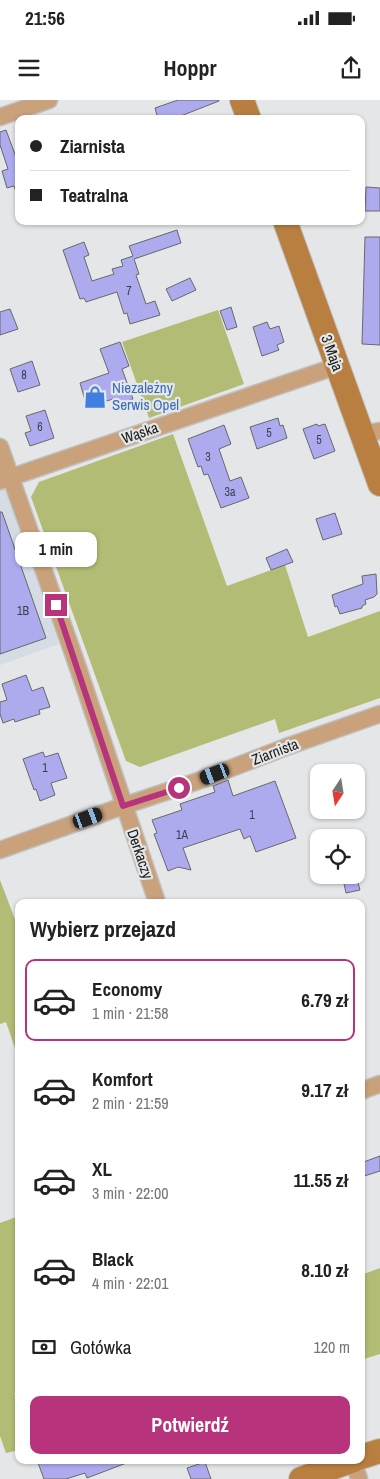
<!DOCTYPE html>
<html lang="pl">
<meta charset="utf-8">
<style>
:root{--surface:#fff;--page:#f6f6f6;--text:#222;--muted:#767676;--line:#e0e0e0;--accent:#b7347c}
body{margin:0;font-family:"Archivo Narrow",sans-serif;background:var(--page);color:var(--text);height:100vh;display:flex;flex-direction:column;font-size:19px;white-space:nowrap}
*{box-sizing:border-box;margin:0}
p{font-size:16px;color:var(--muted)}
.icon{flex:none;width:28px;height:28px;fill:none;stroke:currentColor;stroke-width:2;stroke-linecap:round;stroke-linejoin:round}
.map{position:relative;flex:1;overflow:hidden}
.sheet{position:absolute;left:15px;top:799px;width:350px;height:565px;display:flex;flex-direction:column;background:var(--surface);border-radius:10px;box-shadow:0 1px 4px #0004}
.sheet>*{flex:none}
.banner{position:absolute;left:15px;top:15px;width:350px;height:110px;border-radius:10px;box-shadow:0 1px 4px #0004;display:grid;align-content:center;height:110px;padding:0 15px;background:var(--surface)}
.needle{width:32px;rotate:192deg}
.tools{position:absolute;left:310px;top:664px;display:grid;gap:10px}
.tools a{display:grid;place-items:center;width:55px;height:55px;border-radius:10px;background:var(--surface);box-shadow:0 1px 4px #0004;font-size:25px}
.end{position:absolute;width:22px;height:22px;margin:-11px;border:6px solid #b7347c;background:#fff;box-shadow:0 0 0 2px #fff}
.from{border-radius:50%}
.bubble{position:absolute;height:35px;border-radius:10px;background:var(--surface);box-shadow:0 1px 4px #0004;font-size:16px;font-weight:700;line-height:35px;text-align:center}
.car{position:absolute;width:15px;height:30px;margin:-15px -8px;border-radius:6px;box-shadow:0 0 4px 1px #0007;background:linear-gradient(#222 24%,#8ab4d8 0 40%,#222 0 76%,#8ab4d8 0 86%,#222 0)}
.banner b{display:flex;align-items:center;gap:18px;height:48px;font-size:19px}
.banner b+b{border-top:1px solid var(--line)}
.banner i{width:12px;height:12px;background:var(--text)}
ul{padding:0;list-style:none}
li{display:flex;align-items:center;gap:15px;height:82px;margin:0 10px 8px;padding:0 5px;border:2px solid transparent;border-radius:10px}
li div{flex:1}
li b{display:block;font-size:19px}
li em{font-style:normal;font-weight:700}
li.active{border-color:var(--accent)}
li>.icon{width:45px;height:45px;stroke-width:1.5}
h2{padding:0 15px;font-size:22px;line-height:60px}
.pay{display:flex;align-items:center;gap:12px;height:55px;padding:0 15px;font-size:19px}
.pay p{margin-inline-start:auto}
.button{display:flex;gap:10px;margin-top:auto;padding:10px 15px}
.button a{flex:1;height:58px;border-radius:10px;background:var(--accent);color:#fff;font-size:20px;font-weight:700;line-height:58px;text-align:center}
.status{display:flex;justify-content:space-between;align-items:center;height:35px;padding:0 25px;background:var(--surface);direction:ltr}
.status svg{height:14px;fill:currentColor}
header{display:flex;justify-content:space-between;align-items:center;height:65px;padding:0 15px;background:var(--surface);font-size:22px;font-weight:700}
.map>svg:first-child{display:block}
.built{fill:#d5dce3}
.forest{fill:#b2bc74}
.building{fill:#adabee;stroke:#68686a}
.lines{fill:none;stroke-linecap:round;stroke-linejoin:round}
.street-casing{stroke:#bfc1c2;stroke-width:19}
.secondary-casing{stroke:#bfc1c2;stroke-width:26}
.street{stroke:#c9a17b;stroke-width:16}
.secondary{stroke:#b87f40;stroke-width:24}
.route{stroke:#b7347c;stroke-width:6}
.labels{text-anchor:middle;stroke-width:4.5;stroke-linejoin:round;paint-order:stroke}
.number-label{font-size:12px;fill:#3e3e4f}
.street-label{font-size:15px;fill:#191a1a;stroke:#e4e6e7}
.shop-label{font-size:15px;fill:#366cbe;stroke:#e4e6e7;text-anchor:start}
</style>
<div class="status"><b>21:56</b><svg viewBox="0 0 49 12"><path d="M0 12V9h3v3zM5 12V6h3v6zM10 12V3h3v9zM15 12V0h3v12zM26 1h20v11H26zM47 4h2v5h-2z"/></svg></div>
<header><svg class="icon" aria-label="menu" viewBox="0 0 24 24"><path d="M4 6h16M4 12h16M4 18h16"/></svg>Hoppr<svg class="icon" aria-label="share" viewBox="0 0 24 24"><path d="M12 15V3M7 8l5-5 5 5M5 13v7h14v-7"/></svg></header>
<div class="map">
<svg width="380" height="1379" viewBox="0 0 380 1379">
<rect width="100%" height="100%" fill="#e4e6e7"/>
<polygon class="built" points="6,385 59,544 0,565 0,387"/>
<g class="forest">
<polygon points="218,210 244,284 149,318 122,242"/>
<polygon points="173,334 227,486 285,465 308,537 380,511 380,598 279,633 275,619 140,667 126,661 31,397 39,382"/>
<polygon points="0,780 19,830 19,960 6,922 0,924"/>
<polygon points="19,1116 19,1292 14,1293 19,1306 19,1350 6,1353 0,1336 0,1123"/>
<polygon points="380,1168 380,1254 361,1260 361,1175"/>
</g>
<g class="building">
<polygon points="178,0 219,0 219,1 173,19 158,19 155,8"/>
<polygon points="6,30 19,65 19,94 17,94 14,86 7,88 2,71 8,69 0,45 0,32"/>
<polygon points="366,87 380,88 380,111 365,111"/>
<polygon points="177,130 181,143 134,159 139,174 136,175 146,204 155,201 160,215 130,224 127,213 124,214 117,192 86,202 84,198 80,199 63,150 84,142 89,155 84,157 92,181 114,174 112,169 123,166 121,160 133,156 129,146"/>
<polygon points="365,137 380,137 380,245 362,244"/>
<polygon points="190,178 196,190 172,201 166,189"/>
<polygon points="231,207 237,227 227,230 220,211"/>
<polygon points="10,209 18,229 0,235 0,212"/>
<polygon points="267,222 270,229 279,226 284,242 277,245 279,250 262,256 253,227"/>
<polygon points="120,242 129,266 122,269 133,299 115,305 113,299 87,307 80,283 109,273 100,249"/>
<polygon points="32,261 40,285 18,292 10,269"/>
<polygon points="45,310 54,338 30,346 25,333 31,331 26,316"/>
<polygon points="278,318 280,326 283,325 287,338 257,349 250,327"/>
<polygon points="317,324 318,326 325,324 335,351 314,359 303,329"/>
<polygon points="224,325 231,344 219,349 230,381 241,377 249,398 221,408 208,374 204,375 201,366 198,367 188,339"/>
<polygon points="0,412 2,412 46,538 0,554"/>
<polygon points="335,413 342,434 323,440 316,419"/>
<polygon points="287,449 293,462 271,470 266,458"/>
<polygon points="376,474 377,494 374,497 365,500 366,504 362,506 362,508 340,514 337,506 335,507 332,495 363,484 362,476"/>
<polygon points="26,575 32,591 43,587 50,607 39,610 40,614 24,619 15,622 14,619 3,623 0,614 0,602 7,600 2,584"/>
<polygon points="43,652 45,657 58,653 67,678 51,683 55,695 40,701 36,689 34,690 23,659"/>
<polygon points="228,680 233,696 275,681 296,738 256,752 250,736 244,739 240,729 183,748 191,770 178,767 168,771 154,734 157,733 152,720 182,710 180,704 215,692 213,686"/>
<polygon points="356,775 360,790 346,793 343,779"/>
<polygon points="380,1056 380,1071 361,1077 361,1063"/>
<polygon points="37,1360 129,1360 129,1362 87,1378 85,1373 66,1379 44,1379"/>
<polygon points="205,1362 211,1379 191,1379 187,1368"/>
</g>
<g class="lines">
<defs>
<g id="street">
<polyline points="0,17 49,0"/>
<polyline points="362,334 380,331"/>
<polyline points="0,347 75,559 157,802"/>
<polyline points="0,381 337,266"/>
<polyline points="0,750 123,706 198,681 286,647 380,614"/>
<polyline points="361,991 380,984"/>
<polyline points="353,1360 359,1379"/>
</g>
<g id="secondary">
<polyline points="242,0 249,19"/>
<polyline points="285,121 380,384"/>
<polyline points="361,1357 380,1351"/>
<polyline points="301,1379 354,1360"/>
</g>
</defs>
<use href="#street" class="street-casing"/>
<use href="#secondary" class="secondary-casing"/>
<use href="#street" class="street"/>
<use href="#secondary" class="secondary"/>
</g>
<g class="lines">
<polyline class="route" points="56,505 123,706 179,688"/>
</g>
<defs>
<symbol id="shop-bare" viewBox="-9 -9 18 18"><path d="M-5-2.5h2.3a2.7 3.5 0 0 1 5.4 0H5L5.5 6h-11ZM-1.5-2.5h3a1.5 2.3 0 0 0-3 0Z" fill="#3f7fe0" stroke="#e4e6e7" stroke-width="2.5" paint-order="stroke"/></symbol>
</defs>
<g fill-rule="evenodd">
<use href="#shop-bare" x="79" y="281" width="32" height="32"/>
</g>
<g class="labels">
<g class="number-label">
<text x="129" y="195">7</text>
<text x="24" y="279">8</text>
<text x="40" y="331">6</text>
<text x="269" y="337">5</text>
<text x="319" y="344">5</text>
<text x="208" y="361">3</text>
<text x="230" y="396">3a</text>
<text x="23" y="515">1B</text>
<text x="45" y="672">1</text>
<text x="252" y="719">1</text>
<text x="182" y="739">1A</text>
</g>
<g class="street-label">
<text transform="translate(332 253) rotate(70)" y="5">3 Maja</text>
<text transform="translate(140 333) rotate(-19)" y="5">Wąska</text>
<text transform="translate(275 652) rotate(-21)" y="5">Ziarnista</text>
<text transform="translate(140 754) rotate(71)" y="5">Derkaczy</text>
</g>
<g class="shop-label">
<text x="112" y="293">Niezależny<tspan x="112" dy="17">Serwis Opel</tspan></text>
</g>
</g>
</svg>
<div class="tools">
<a><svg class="needle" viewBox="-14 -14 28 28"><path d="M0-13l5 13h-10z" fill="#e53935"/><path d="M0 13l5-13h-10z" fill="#767676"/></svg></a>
<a><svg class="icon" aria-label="locate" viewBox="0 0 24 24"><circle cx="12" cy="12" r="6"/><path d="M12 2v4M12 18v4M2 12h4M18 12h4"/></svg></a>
</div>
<i class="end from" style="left:179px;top:688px"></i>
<i class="end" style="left:56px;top:505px"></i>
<div class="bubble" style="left:15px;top:432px;width:82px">1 min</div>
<i class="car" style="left:215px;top:674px;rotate:249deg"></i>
<i class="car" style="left:88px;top:718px;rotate:70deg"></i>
<div class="banner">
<b><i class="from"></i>Ziarnista</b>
<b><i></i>Teatralna</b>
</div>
<section class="sheet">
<h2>Wybierz przejazd</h2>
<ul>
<li class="active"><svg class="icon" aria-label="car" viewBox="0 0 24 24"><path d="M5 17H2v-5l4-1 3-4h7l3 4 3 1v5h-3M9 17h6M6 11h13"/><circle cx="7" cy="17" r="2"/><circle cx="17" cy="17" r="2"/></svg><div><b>Economy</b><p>1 min · 21:58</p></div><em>6.79 zł</em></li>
<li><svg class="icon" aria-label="car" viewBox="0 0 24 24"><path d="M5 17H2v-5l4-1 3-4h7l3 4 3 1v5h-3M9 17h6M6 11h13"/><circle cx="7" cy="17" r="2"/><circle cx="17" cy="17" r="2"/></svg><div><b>Komfort</b><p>2 min · 21:59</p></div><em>9.17 zł</em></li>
<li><svg class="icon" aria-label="car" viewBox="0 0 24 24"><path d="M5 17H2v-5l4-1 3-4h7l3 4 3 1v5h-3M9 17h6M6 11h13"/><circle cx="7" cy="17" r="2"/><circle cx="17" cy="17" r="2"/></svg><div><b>XL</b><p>3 min · 22:00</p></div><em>11.55 zł</em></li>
<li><svg class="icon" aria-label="car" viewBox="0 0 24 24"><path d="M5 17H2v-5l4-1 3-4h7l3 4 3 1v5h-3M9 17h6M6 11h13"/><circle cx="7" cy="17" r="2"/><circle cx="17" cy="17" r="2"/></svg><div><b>Black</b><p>4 min · 22:01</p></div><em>8.10 zł</em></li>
</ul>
<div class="pay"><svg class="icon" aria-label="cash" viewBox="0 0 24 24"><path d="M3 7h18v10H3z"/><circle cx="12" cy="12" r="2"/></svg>Gotówka<p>120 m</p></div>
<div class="button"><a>Potwierdź</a></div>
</section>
</div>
